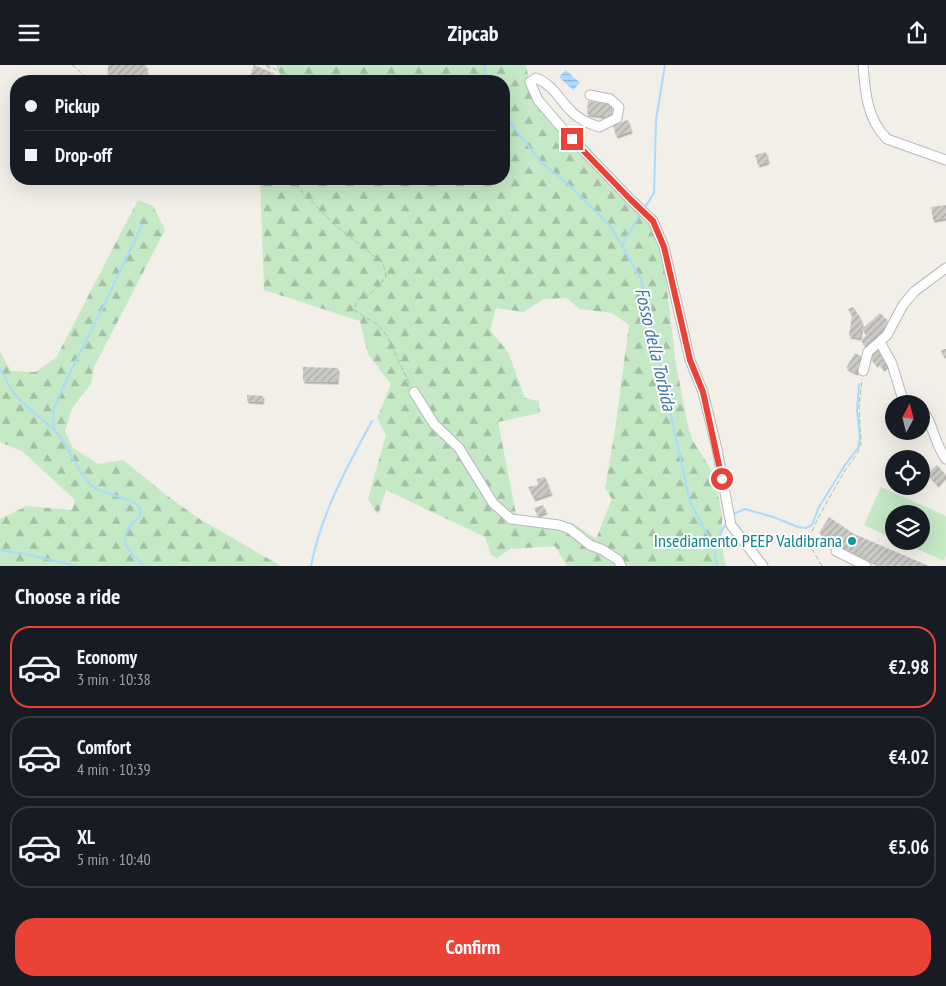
<!DOCTYPE html>
<meta charset="utf-8">
<style>
:root{--surface:#171b24;--page:#20242c;--text:#f1f3f6;--muted:#9ea1a6;--line:#363941;--accent:#ea4335}
body{margin:0;font-family:"PT Sans Narrow",sans-serif;background:var(--page);color:var(--text);height:100vh;display:flex;flex-direction:column;font-size:19px;white-space:nowrap}
*{box-sizing:border-box;margin:0}
p{font-size:16px;color:var(--muted)}
.icon{flex:none;width:28px;height:28px;fill:none;stroke:currentColor;stroke-width:2;stroke-linecap:round;stroke-linejoin:round}
.map{position:relative;height:501px;overflow:hidden}
.sheet{display:flex;flex-direction:column;background:var(--surface);flex:1}
.sheet>*{flex:none}
.hud{position:absolute;left:10px;top:10px;width:500px;height:110px;border-radius:20px;box-shadow:0 5px 20px #0002;display:grid;align-content:center;height:110px;padding:0 15px;background:var(--surface)}
.needle{width:32px;rotate:7deg}
.controls{position:absolute;left:885px;top:330px;display:grid;gap:10px}
.controls a{display:grid;place-items:center;width:45px;height:45px;border-radius:50%;background:var(--surface);box-shadow:0 5px 20px #0002;font-size:25px}
.end{position:absolute;width:22px;height:22px;margin:-11px;border:6px solid #ea4335;background:#fff;box-shadow:0 0 0 2px #fff}
.from{border-radius:50%}
.hud b{display:flex;align-items:center;gap:18px;height:48px;font-size:19px}
.hud b+b{border-top:1px solid var(--line)}
.hud i{width:12px;height:12px;background:var(--text)}
ul{padding:0;list-style:none}
li{display:flex;align-items:center;gap:15px;height:82px;margin:0 10px 8px;padding:0 5px;border:2px solid var(--line);border-radius:20px}
li div{flex:1}
li b{display:block;font-size:19px}
li em{font-style:normal;font-weight:800}
li.active{border-color:var(--accent)}
li>.icon{width:45px;height:45px;stroke-width:1.5}
h2{padding:0 15px;font-size:22px;line-height:60px}
.button{display:flex;gap:10px;margin-top:auto;padding:10px 15px}
.button a{flex:1;height:58px;border-radius:20px;background:var(--accent);color:#fff;font-size:20px;font-weight:800;line-height:58px;text-align:center}
header{display:flex;justify-content:space-between;align-items:center;height:65px;padding:0 15px;background:var(--surface);font-size:22px;font-weight:800}
.map>svg:first-child{display:block}
.forest{fill:url(#forest-firs);fill-rule:evenodd}
.pitch{fill:#c5e8c5}
.water{fill:url(#water-rules)}
.lines{fill:none;stroke-linecap:round;stroke-linejoin:round}
.stream{stroke:#aadaff;stroke-width:2}
.building{fill:url(#building-hatch);filter:url(#shadow)}
.minor-casing{stroke:#b5b8bc;stroke-width:11}
.path{stroke:#9cc7a9;stroke-width:1;stroke-dasharray:5 2.5;stroke-linecap:butt}
.minor{stroke:#fff;stroke-width:9}
.route{stroke:#ea4335;stroke-width:6}
.culture-dot{fill:#0f9aa8;stroke:#fff;stroke-width:2}
.labels{text-anchor:middle;stroke-width:4;stroke-linejoin:round;paint-order:stroke}
.culture-label{font-size:18px;fill:#0d838f;stroke:#fff;text-anchor:end}
.water-label{font-size:19px;font-style:italic;fill:#4174aa;stroke:#fff}
</style>
<header><svg class="icon" aria-label="menu" viewBox="0 0 24 24"><path d="M4 6h16M4 12h16M4 18h16"/></svg>Zipcab<svg class="icon" aria-label="share" viewBox="0 0 24 24"><path d="M12 15V3M7 8l5-5 5 5M5 13v7h14v-7"/></svg></header>
<div class="map">
<svg width="946" height="501" viewBox="0 0 946 501">
<defs>
<pattern id="forest-firs" width="22" height="20" patternUnits="userSpaceOnUse" patternTransform="scale(1.25)"><rect width="22" height="20" fill="#c5e8c5"/><path d="M5 1l3.5 6h-7zM16 11l3.5 6h-7z" fill="#a3c0a4"/></pattern>
<pattern id="water-rules" width="6" height="5" patternUnits="userSpaceOnUse" patternTransform="scale(1.25)"><rect width="6" height="5" fill="#aadaff"/><path d="M0 2.5h6" fill="none" stroke="#8eb4d2"/></pattern>
<pattern id="building-hatch" width="6" height="6" patternUnits="userSpaceOnUse" patternTransform="scale(1.25)"><rect width="6" height="6" fill="#cccac5"/><path d="M-1 1l2-2M0 6l6-6M5 7l2-2" fill="none" stroke="#a9a8a4"/></pattern>
<filter id="shadow"><feDropShadow dx="1.5" dy="2.5" stdDeviation="0" flood-color="#0004"/></filter>
</defs>
<rect width="100%" height="100%" fill="#f1efe8"/>
<g class="forest">
<path d="M276 0H526L533 36 635 143 650 162 664 198 676 300 688 361 693 376 714 409 722 450V483L726 501H567L555 481 510 484 497 493 491 490 485 472 386 425 378 450 368 434 386 370 377 353 391 319 368 289 360 256 264 225 260 114H504V16H283ZM566 233 580 244 612 248 629 260 615 365 605 423 612 434 596 474 573 458 516 449 498 357 540 348 539 336 525 333 508 287 490 265 496 243 523 247 544 234Z"/>
<polygon points="138,135 153,141 165,165 94,302 91,319 72,343 65,366 73,383 98,399 123,395 170,433 198,453 281,501 0,501 0,454 27,441 72,445 75,435 22,386 0,377 0,287 11,306 35,307 56,293"/>
</g>
<polygon class="pitch" points="881,422 946,451 946,490 944,496 900,476 921,476 921,449 894,449 894,474 864,460"/>
<polygon class="water" points="566,5 580,18 573,25 559,12"/>
<g class="lines">
<g class="stream">
<polyline points="484,0 486,16"/>
<polyline points="504,50 541,97 570,121 611,162 641,214 690,437 714,482 717,501"/>
<polyline points="644,144 654,128 656,55 665,0"/>
<polyline points="622,180 641,148"/>
<path d="M0 303C5 313 10 324 18 333 30 346 46 356 58 369 70 384 75 403 89 418 102 432 128 429 140 443V451C116 471 123 483 145 501"/>
<polyline points="55,367 53,357 54,343 67,314 103,242 142,160"/>
<polyline points="733,449 745,444 773,452 798,462 806,463 812,460 819,442 845,400 858,383 860,373 857,346 859,319"/>
<polyline points="714,481 727,456"/>
<polyline points="0,485 25,489 77,501"/>
<path d="M311 501C321 449 347 402 372 356"/>
</g>
</g>
<g class="building">
<polygon points="108,0 146,0 147,16 107,16"/>
<polygon points="254,0 271,7 268,13 273,16 252,16 249,14"/>
<polygon points="588,36 611,39 610,52 587,49"/>
<polygon points="628,55 631,66 616,71 613,60"/>
<polygon points="766,87 768,97 758,100 755,90"/>
<polygon points="946,140 946,153 933,155 931,142"/>
<polygon points="853,242 860,252 862,259 860,273 849,271 852,251 848,244"/>
<polygon points="880,248 890,258 878,268 881,271 866,283 861,276 868,268 867,266 865,268 862,264"/>
<polygon points="876,281 889,299 883,304 878,298 876,300 868,290"/>
<polygon points="946,284 946,290 943,291 941,285"/>
<polygon points="855,288 864,293 856,308 846,303"/>
<polygon points="303,302 338,303 337,317 303,316"/>
<polygon points="247,330 263,331 262,337 247,336"/>
<polygon points="937,400 946,410 937,420 927,409"/>
<polygon points="545,412 551,428 534,434 528,422 538,420 537,414"/>
<polygon points="543,440 546,447 537,450 534,443"/>
<polygon points="829,452 854,469 929,501 882,501 843,484 819,468"/>
</g>
<g class="lines">
<defs>
<g id="minor">
<path d="M863 0C865 27 867 54 887 74L946 95"/>
<path d="M590 30 610 34 619 42 617 53 599 62C589 58 579 55 571 46 559 34 553 20 536 13L530 17 538 35 562 63 630 134 653 156 664 182 690 295 703 327 717 384 731 460 763 501"/>
<polyline points="880,277 892,299 903,335 906,339"/>
<polyline points="863,306 868,287 887,270 903,240 915,226 946,203"/>
<polyline points="414,327 434,359 459,383 493,438 503,447 511,454 559,460 570,464 590,480 603,485 618,495 621,501"/>
<path d="M921 345C933 355 934 379 946 394"/>
<polyline points="836,486 866,501"/>
</g>
</defs>
<use href="#minor" class="minor-casing"/>
<g class="path">
<polyline points="72,0 84,10 86,16"/>
<polyline points="266,0 288,10 291,16"/>
<polyline points="267,1 279,16"/>
<path d="M290 114 334 159 383 198 386 211C379 223 371 229 358 234L354 245 378 260 387 271 410 320"/>
<polyline points="822,501 812,484 811,469 818,453 844,407 858,387 861,378 859,342 862,314"/>
</g>
<use href="#minor" class="minor"/>
</g>
<g class="lines">
<polyline class="route" points="572,74 630,134 653,156 664,182 690,295 703,327 722,414"/>
</g>
<circle class="culture-dot" cx="852" cy="476" r="5"/>
<g class="labels">
<g class="culture-label">
<text x="842" y="482">Insediamento PEEP Valdibrana</text>
</g>
<g class="water-label">
<text transform="translate(656 284) rotate(77)" y="7">Fosso della Torbida</text>
</g>
</g>
</svg>
<div class="controls">
<a><svg class="needle" viewBox="-14 -14 28 28"><path d="M0-13l5 13h-10z" fill="#e53935"/><path d="M0 13l5-13h-10z" fill="#9ea1a6"/></svg></a>
<a><svg class="icon" aria-label="locate" viewBox="0 0 24 24"><circle cx="12" cy="12" r="6"/><path d="M12 2v4M12 18v4M2 12h4M18 12h4"/></svg></a>
<a><svg class="icon" aria-label="layers" viewBox="0 0 24 24"><path d="M12 4l9 5-9 5-9-5zM3 14l9 5 9-5"/></svg></a>
</div>
<i class="end from" style="left:722px;top:414px"></i>
<i class="end" style="left:572px;top:74px"></i>
<div class="hud">
<b><i class="from"></i>Pickup</b>
<b><i></i>Drop-off</b>
</div>
</div>
<section class="sheet">
<h2>Choose a ride</h2>
<ul>
<li class="active"><svg class="icon" aria-label="car" viewBox="0 0 24 24"><path d="M5 17H2v-5l4-1 3-4h7l3 4 3 1v5h-3M9 17h6M6 11h13"/><circle cx="7" cy="17" r="2"/><circle cx="17" cy="17" r="2"/></svg><div><b>Economy</b><p>3 min · 10:38</p></div><em>€2.98</em></li>
<li><svg class="icon" aria-label="car" viewBox="0 0 24 24"><path d="M5 17H2v-5l4-1 3-4h7l3 4 3 1v5h-3M9 17h6M6 11h13"/><circle cx="7" cy="17" r="2"/><circle cx="17" cy="17" r="2"/></svg><div><b>Comfort</b><p>4 min · 10:39</p></div><em>€4.02</em></li>
<li><svg class="icon" aria-label="car" viewBox="0 0 24 24"><path d="M5 17H2v-5l4-1 3-4h7l3 4 3 1v5h-3M9 17h6M6 11h13"/><circle cx="7" cy="17" r="2"/><circle cx="17" cy="17" r="2"/></svg><div><b>XL</b><p>5 min · 10:40</p></div><em>€5.06</em></li>
</ul>
<div class="button"><a>Confirm</a></div>
</section>
